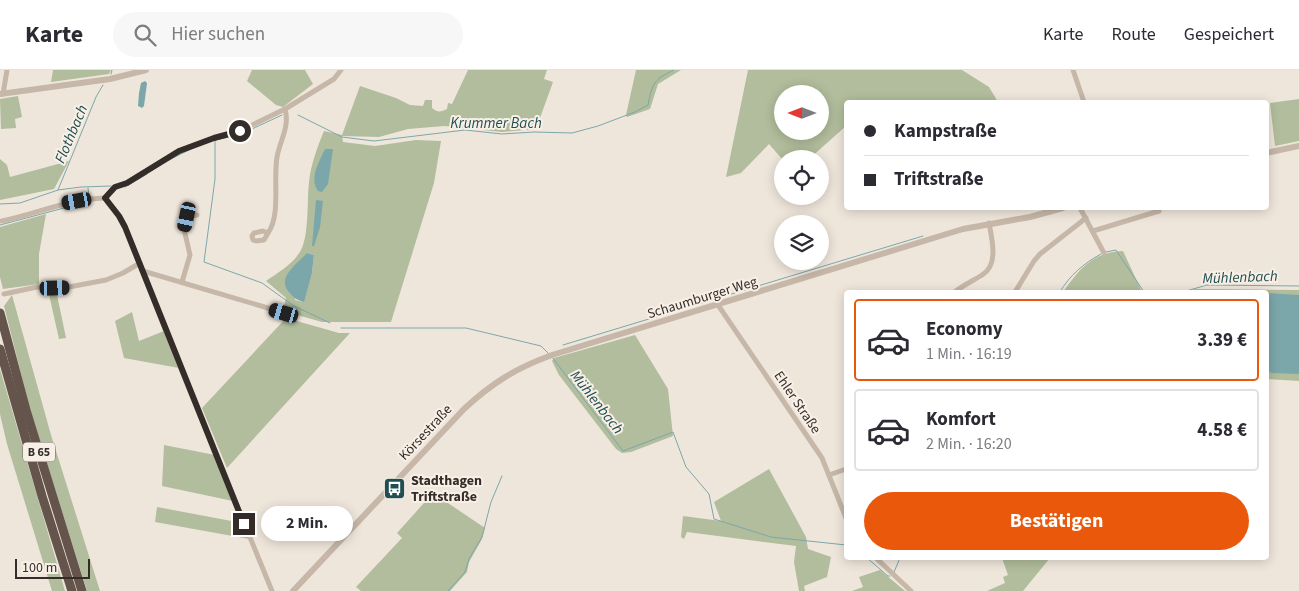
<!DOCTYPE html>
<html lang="de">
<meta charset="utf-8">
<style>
:root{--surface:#fff;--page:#f7f7f7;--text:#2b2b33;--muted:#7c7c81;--line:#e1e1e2;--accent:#ea580c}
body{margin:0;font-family:"Source Sans 3",sans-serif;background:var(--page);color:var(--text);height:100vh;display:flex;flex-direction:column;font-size:19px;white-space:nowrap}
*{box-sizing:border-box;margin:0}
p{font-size:16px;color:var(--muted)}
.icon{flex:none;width:28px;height:28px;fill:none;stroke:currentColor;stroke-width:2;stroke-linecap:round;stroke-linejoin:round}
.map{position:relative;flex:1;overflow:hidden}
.panel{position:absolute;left:844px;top:220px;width:425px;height:270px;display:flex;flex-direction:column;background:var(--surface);border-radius:5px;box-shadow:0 2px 12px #0003}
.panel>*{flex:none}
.hud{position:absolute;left:844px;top:30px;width:425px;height:110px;border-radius:5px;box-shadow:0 2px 12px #0003;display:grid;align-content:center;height:110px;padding:0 20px;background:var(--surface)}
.needle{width:32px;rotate:270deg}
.controls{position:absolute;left:774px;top:15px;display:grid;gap:10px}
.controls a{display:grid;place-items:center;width:55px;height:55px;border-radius:50%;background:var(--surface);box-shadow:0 2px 12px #0003;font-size:25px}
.scale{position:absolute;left:15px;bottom:12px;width:75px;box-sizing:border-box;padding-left:5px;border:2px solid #342c28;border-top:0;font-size:14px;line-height:18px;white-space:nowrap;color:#342c28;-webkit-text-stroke:4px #f8f0e7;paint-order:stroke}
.end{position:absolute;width:22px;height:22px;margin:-11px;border:6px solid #342c28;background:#fff;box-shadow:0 0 0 2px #fff}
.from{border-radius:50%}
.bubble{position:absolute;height:35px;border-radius:18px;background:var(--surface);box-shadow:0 2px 12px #0003;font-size:16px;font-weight:700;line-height:35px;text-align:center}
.car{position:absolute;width:15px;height:30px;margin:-15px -8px;border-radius:6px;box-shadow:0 0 4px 1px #0007;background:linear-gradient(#222 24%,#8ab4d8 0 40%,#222 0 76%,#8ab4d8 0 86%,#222 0)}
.hud b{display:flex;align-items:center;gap:18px;height:48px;font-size:19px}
.hud b+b{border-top:1px solid var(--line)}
.hud i{width:12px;height:12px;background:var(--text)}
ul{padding:9px 0 0;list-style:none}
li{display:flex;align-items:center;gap:15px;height:82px;margin:0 10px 8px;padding:0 10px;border:2px solid var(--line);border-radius:5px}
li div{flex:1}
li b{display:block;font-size:19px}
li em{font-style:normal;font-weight:700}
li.on{border-color:var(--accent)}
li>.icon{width:45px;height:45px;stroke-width:1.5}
.primary-button{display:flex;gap:10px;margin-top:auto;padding:10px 20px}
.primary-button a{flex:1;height:58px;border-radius:30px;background:var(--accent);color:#fff;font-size:20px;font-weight:700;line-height:58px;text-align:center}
header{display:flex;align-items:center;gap:30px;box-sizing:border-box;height:70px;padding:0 25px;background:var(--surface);border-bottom:1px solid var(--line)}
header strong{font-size:24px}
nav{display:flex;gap:28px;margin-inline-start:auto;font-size:18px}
.search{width:350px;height:45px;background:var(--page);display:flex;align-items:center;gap:12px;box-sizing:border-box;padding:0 18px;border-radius:28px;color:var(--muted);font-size:19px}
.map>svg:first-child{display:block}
.green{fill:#b1bd9c;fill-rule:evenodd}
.water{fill:#7ca7aa}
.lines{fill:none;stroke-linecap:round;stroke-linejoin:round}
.stream{stroke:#7ca7aa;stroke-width:1}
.minor{stroke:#c6b7a8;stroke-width:5}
.tertiary{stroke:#c6b7a8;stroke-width:6}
.trunk{stroke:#64544c;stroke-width:9}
.route{stroke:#342c28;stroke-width:6}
.labels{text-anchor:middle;stroke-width:4;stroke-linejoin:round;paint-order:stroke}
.shield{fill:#f8f0e7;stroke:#6f6761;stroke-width:1}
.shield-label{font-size:12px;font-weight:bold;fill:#342c28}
.street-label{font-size:14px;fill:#342c28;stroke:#f8f0e7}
.poi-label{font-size:14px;font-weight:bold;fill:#342c28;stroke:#f8f0e7;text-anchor:start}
.water-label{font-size:15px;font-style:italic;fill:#214e52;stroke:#f8f0e7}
</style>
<header>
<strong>Karte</strong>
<div class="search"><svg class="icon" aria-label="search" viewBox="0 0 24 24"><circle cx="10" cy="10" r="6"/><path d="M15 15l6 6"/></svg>Hier suchen</div>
<nav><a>Karte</a><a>Route</a><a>Gespeichert</a></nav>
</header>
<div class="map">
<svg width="1299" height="521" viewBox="0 0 1299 521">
<rect width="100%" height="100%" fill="#efe6db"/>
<g class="green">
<polygon points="53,0 111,0 109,4 51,12"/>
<polygon points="252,0 305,0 313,14 283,37 276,35 247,11"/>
<path d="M468 0H547L544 9 553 12 536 59 502 62 444 56 408 59 379 67 342 66 343 72 375 76 416 70 441 71 434 113 391 252H322L283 241 286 228 266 211C279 202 295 193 302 178 309 162 307 130 309 112 311 94 317 78 324 61L342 65 360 16 396 28 410 35 423 36 425 30H432V38C438 43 441 42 447 39L448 33 452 34ZM307 183 314 185 312 203 303 232 295 230Z"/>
<polygon points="636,0 681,0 658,14 650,39 627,47 626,45"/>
<path d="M748 0H962L989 17 998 32H846V56L809 89H782L769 74 741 103 726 107ZM782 24H820V61H782Z"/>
<polygon points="18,26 22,47 15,49 16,58 1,59 0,29"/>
<polygon points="1299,29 1299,71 1275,76 1270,33"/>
<polygon points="0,89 7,95 10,107 69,91 54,119 0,130"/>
<polygon points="46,144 39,184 39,214 3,219 0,207 0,157"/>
<path d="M1123 181 1142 222H1063C1079 199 1093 182 1123 181Z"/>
<polygon points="1196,219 1299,220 1299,311 1266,309 1266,222 1186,222"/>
<polygon points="48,220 56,220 66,268 59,269"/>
<polygon points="12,225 51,365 100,521 87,521 30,339 4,236"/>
<polygon points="132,242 139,271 164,261 179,298 124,288 115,251"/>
<polygon points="286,248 339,263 350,263 227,398 202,338"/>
<polygon points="635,265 668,319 673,366 631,382 622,383 616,379 559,305 552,291 554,288"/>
<polygon points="0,299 65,521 52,521 7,374 0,344"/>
<polygon points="164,375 215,385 233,431 162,416"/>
<polygon points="769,399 806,467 808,479 831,487 827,507 804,516 805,521 799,521 794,492 796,476 687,462 684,469 681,467 683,446 721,451 714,432"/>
<polygon points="433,423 485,458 482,469 469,492 467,502 450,521 361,521 356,517 402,468 397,463"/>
<polygon points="157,437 242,453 249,469 155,452"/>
<polygon points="1002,488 1050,488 1023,521 987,521 1005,513 1003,507 1008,505"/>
<polygon points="880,500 905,521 852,521 863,517 859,507"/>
</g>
<g class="water">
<polygon points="145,11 147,13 144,36 142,38 138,36 139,23 141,13"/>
<path d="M325 79H333L328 114 322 122 318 121C309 108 319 92 325 79Z"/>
<polygon points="316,130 323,131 320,157 314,176 312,176"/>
<path d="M307 183 314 185 312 203 304 232C296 230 293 227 288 221 277 207 298 193 307 183Z"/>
<polygon points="1266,223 1299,225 1299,304 1272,303 1266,300"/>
</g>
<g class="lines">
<g class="stream">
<polyline points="111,4 112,0"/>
<path d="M298 45 342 67 374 71 465 60 502 64 534 62 572 63 598 56 635 42 648 35C652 14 654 9 674 0"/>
<polyline points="215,70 215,109 204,192 262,213 294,236 330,253"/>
<polyline points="215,70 239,65 282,45"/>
<polyline points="169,90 191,79"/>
<polyline points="125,117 147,104"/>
<polyline points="88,118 89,126"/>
<polyline points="58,120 96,27 103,15"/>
<polyline points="0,134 20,133 58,120 81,117 111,116"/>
<polyline points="68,137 88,132"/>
<polyline points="0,155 64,138"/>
<polyline points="1106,182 1116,180 1144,222"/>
<path d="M1060 222C1069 206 1084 193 1101 184"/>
<polyline points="1183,222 1207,215 1299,216"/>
<polyline points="341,258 466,258 541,276 549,284"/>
<polyline points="563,275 923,166"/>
<polyline points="552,287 623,381 673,362 686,397 709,424 714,449 771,467 846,475"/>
<polyline points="867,488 888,506 890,506"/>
<polyline points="894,502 900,488"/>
<polyline points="448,521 465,502 469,489 482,467 491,432 502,406"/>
</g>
<g class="minor">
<polyline points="1073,0 1084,32"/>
<polyline points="3,24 7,0"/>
<polyline points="105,128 119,146 125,157 172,277 272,521"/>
<polyline points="105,128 115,117 127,113 179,81 214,68 240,61 285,39 334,9 341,0"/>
<polyline points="1080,138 1104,183"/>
<path d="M2 151C36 144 69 129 105 128"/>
<polyline points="1093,161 1159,141"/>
<path d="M268 163 264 170 256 171 253 170 252 166 254 163 263 161 268 163C281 145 273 110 277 87 280 70 290 57 285 39"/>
<polyline points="143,201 288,244"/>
<polyline points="182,212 190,185 184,159 187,147 197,145"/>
<path d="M955 222C963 215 973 211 982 205 999 195 992 170 989 153"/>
<polyline points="1015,222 1034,191 1040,184 1086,148"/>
<polyline points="4,224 37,217 69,217 106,210 123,203 140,193"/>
<polyline points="718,235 822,388 846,448"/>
<polyline points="829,405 846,399"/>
<polyline points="876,488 911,521"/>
</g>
<g class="tertiary">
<polyline points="0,24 110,9 146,0"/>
<polyline points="1266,83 1299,76"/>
<path d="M293 521 464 339C492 313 516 298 552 285L963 159 1030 147 1063 138"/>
</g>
<g class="trunk">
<polyline points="0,243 26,340 82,521"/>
<polyline points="0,279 42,426 72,521"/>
</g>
</g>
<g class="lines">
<polyline class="route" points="240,61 214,68 179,81 127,113 115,117 105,128 119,146 125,157 244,454"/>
</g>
<defs>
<symbol id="bus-square" viewBox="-11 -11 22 22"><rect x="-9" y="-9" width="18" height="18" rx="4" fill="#214e52" stroke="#f8f0e7"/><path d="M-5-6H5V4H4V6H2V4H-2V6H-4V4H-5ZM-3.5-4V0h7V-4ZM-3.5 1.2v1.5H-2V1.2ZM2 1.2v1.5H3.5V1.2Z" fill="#fff"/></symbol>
</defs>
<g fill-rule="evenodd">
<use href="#bus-square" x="382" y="406" width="25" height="25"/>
</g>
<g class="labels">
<rect class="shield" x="23" y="372.5" width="32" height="19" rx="4"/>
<g class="shield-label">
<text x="39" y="386">B 65</text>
</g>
<g class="street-label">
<text transform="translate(702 227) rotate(-17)" y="5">Schaumburger Weg</text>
<text transform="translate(798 332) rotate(56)" y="5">Ehler Straße</text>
<text transform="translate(425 362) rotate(-47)" y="5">Körsestraße</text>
</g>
<g class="poi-label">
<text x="411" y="415">Stadthagen<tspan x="411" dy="16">Triftstraße</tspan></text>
</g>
<g class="water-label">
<text x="496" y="58">Krummer Bach</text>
<text transform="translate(71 64) rotate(-67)" y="5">Flothbach</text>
<text transform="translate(1240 207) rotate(-2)" y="5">Mühlenbach</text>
<text transform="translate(597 332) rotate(52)" y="5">Mühlenbach</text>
</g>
</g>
</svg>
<div class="controls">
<a><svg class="needle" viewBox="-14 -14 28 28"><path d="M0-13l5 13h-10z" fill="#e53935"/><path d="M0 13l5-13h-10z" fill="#7c7c81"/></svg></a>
<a><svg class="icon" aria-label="locate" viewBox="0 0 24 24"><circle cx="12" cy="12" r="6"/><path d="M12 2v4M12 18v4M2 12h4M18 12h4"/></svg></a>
<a><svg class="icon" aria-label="layers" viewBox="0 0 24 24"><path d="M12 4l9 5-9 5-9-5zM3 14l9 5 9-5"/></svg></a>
</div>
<div class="scale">100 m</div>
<i class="end from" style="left:240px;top:61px"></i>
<i class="end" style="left:244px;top:454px"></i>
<div class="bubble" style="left:261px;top:436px;width:92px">2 Min.</div>
<i class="car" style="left:77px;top:131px;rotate:260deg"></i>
<i class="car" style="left:187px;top:147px;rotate:192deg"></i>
<i class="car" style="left:55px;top:218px;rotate:88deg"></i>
<i class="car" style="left:284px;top:243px;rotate:286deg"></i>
<div class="hud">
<b><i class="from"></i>Kampstraße</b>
<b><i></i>Triftstraße</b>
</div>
<section class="panel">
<ul>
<li class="on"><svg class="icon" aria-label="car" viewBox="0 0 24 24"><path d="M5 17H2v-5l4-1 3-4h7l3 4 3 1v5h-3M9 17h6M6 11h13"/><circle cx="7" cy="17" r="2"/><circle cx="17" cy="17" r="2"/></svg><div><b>Economy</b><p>1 Min. · 16:19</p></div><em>3.39 €</em></li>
<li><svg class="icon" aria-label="car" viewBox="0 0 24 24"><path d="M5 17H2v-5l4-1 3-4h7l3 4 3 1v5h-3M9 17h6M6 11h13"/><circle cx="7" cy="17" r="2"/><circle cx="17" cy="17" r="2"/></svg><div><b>Komfort</b><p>2 Min. · 16:20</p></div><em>4.58 €</em></li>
</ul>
<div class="primary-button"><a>Bestätigen</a></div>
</section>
</div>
